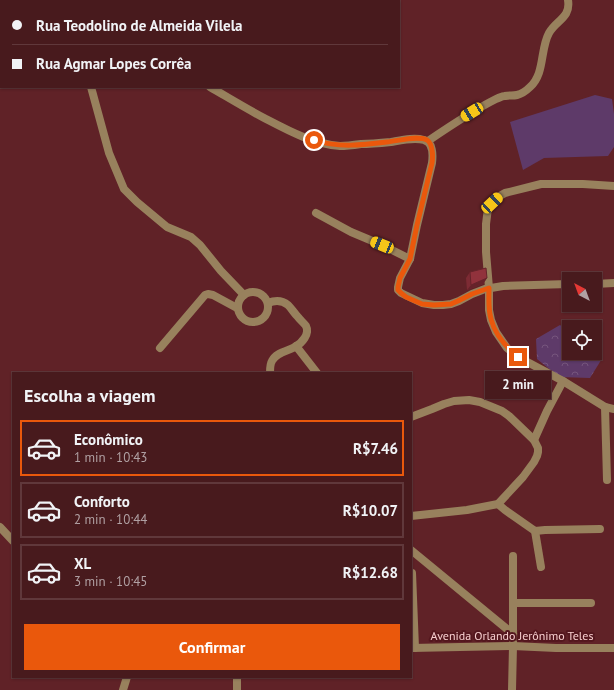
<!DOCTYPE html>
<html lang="pt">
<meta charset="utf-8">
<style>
:root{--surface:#481a1d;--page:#4f2326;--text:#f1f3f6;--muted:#b1a1a4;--line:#60383b;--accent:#ea580c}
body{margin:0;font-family:"PT Sans",sans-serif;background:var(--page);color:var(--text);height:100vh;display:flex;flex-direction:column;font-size:15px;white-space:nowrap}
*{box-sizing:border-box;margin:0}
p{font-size:13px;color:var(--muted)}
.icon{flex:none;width:22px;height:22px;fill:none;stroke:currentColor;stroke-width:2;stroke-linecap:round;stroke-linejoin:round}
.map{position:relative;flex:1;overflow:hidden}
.side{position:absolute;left:12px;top:372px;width:400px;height:306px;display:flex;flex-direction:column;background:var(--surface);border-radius:0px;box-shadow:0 1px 3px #0004,0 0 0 1px var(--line)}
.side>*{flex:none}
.hud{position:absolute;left:0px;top:0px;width:400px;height:88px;box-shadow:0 1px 3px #0004,0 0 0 1px var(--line);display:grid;align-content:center;height:88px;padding:0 12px;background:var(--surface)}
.needle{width:26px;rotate:319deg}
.controls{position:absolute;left:562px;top:272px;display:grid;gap:8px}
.controls a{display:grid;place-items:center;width:40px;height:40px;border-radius:0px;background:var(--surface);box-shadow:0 1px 3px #0004,0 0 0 1px var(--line);font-size:20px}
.end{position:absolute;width:18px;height:18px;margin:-9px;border:5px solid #ea580c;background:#fff;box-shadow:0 0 0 2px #fff}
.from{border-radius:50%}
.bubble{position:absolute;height:28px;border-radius:0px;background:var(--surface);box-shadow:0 1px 3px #0004,0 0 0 1px var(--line);font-size:13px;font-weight:800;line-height:28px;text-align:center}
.car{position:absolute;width:12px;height:24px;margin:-12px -6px;border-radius:5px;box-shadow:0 0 3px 1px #0007;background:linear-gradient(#f5c518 24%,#345 0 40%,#f5c518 0 76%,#345 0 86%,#f5c518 0)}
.hud b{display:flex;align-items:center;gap:14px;height:38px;font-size:15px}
.hud b+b{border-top:1px solid var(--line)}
.hud i{width:10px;height:10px;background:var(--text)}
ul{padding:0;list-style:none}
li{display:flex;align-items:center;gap:12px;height:56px;margin:0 8px 6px;padding:0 4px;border:2px solid var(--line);border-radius:0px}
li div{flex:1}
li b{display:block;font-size:15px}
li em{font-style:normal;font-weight:800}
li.selected{border-color:var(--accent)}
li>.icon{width:36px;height:36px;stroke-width:1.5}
h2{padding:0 12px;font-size:18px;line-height:48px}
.action{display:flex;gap:8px;margin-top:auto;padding:8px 12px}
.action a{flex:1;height:46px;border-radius:0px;background:var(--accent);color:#fff;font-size:16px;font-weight:800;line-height:46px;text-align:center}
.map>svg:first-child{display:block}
.green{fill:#5e3a69}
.park{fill:url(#park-crowns)}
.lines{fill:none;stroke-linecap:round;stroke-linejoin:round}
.street{stroke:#98815d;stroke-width:8}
.wall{fill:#7d2b34}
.shaded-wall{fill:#66232a}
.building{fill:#91323c;stroke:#66232a}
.route{stroke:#ea580c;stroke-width:5}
.labels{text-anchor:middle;stroke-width:4;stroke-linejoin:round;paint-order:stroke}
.street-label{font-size:12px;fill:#f7cfcf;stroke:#54171e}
</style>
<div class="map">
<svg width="614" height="690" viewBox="0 0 614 690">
<defs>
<pattern id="park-crowns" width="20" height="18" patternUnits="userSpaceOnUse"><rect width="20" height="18" fill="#5e3a69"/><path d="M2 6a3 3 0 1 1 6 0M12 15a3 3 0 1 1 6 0" fill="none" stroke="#76557d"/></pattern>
</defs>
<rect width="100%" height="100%" fill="#602227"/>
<polygon class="green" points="595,95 612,99 614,114 614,147 608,156 544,158 523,170 510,122"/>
<polygon class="park" points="560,325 569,332 569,353 595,353 595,351 603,357 590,378 559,377 537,359 536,339"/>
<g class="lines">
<g class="street">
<polyline points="60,0 61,1"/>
<polyline points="91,87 109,153 124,189 137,202 167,227 191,237 200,245 221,271 244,295"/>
<path d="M210 87C229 98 247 109 266 119 289 131 313 144 340 146 346 146 354 145 361 144 371 144 381 143 391 142 402 140 414 137 424 140 433 142 433 155 432 163L417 225 410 259 400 278 398 287V290L401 293 422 303 434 305H443L451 304 459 301 472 294 485 289 503 286 569 284"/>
<path d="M428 141C450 126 472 111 496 99 499 98 502 96 505 96 509 95 513 96 517 95 521 94 527 90 530 87 545 74 540 49 549 33 556 20 571 18 568 0"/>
<polyline points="614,186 583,184 541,184 505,193 498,197 492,203 488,208 486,224 486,252 489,288 489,310 491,320 496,332 507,348 518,357 563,381 605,407 614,409"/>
<polyline points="316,213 351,232 382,245 410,259"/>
<polyline points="595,284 614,283"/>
<circle cx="253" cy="307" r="15"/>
<path d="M268 303C275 300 282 300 288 305 292 309 294 313 298 317 300 320 304 323 306 326 310 334 302 343 295 347 288 351 276 352 272 361 270 364 270 369 270 373"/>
<polyline points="296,346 317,373"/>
<polyline points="160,348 205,295 208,294 213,295 237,308"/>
<polyline points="605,407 607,480"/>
<polyline points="411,417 432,409 444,404 454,401 469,400 480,402 502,411 509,416 534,440 538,448 538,452 537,456 534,462 523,477 498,504 467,510 411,516"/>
<polyline points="534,440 547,411 563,381"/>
<polyline points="498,504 505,510 535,531 545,530 600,529"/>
<polyline points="0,527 13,541"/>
<polyline points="535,531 541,567"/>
<polyline points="411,550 513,634"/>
<polyline points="412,573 415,648"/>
<polyline points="513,603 591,603"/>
<polyline points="411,648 513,646 556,648 614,648"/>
<polyline points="237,677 237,690"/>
<polyline points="123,690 127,677"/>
<polyline points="512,690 513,646 513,556"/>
</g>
</g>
<polygon class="wall" points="470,272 487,278 483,284 467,290 466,278"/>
<polygon class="shaded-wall" points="487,278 483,284 467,290 471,285"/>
<polygon class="building" points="486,268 487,278 471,285 470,272"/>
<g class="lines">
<path class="route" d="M314 140C338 148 363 145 387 142 398 141 417 135 427 140 433 144 433 157 432 163L417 225 410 259 400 278 398 287V290L401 293 406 297 422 304 434 305 451 304 458 301 472 294 489 288C489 298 488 309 491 319 495 335 506 347 518 357"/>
</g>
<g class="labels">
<g class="street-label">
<text x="512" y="640">Avenida Orlando Jerônimo Teles</text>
</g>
</g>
</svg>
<div class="controls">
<a><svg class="needle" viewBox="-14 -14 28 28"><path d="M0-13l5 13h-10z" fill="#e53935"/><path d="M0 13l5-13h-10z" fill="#b1a1a4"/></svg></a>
<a><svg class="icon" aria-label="locate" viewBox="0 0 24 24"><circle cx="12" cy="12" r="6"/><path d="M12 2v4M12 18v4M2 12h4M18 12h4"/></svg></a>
</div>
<i class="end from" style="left:314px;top:140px"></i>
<i class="end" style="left:518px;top:357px"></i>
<div class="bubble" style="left:485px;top:371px;width:66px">2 min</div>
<i class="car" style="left:472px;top:112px;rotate:238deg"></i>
<i class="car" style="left:492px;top:203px;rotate:47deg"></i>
<i class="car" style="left:382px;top:245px;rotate:292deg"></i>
<div class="hud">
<b><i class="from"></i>Rua Teodolino de Almeida Vilela</b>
<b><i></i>Rua Agmar Lopes Corrêa</b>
</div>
<section class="side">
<h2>Escolha a viagem</h2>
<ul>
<li class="selected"><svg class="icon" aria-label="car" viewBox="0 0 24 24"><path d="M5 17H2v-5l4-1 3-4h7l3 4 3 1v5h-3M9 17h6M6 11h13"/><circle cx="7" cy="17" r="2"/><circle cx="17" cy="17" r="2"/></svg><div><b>Econômico</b><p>1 min · 10:43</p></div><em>R$7.46</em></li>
<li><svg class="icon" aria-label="car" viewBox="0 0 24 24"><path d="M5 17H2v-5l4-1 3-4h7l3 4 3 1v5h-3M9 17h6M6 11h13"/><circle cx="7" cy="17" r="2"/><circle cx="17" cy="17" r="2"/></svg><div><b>Conforto</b><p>2 min · 10:44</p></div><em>R$10.07</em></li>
<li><svg class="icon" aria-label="car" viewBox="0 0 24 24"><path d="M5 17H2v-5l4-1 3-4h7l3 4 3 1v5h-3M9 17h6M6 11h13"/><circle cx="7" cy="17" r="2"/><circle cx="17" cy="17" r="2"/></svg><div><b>XL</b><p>3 min · 10:45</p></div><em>R$12.68</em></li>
</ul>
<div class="action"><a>Confirmar</a></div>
</section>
</div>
